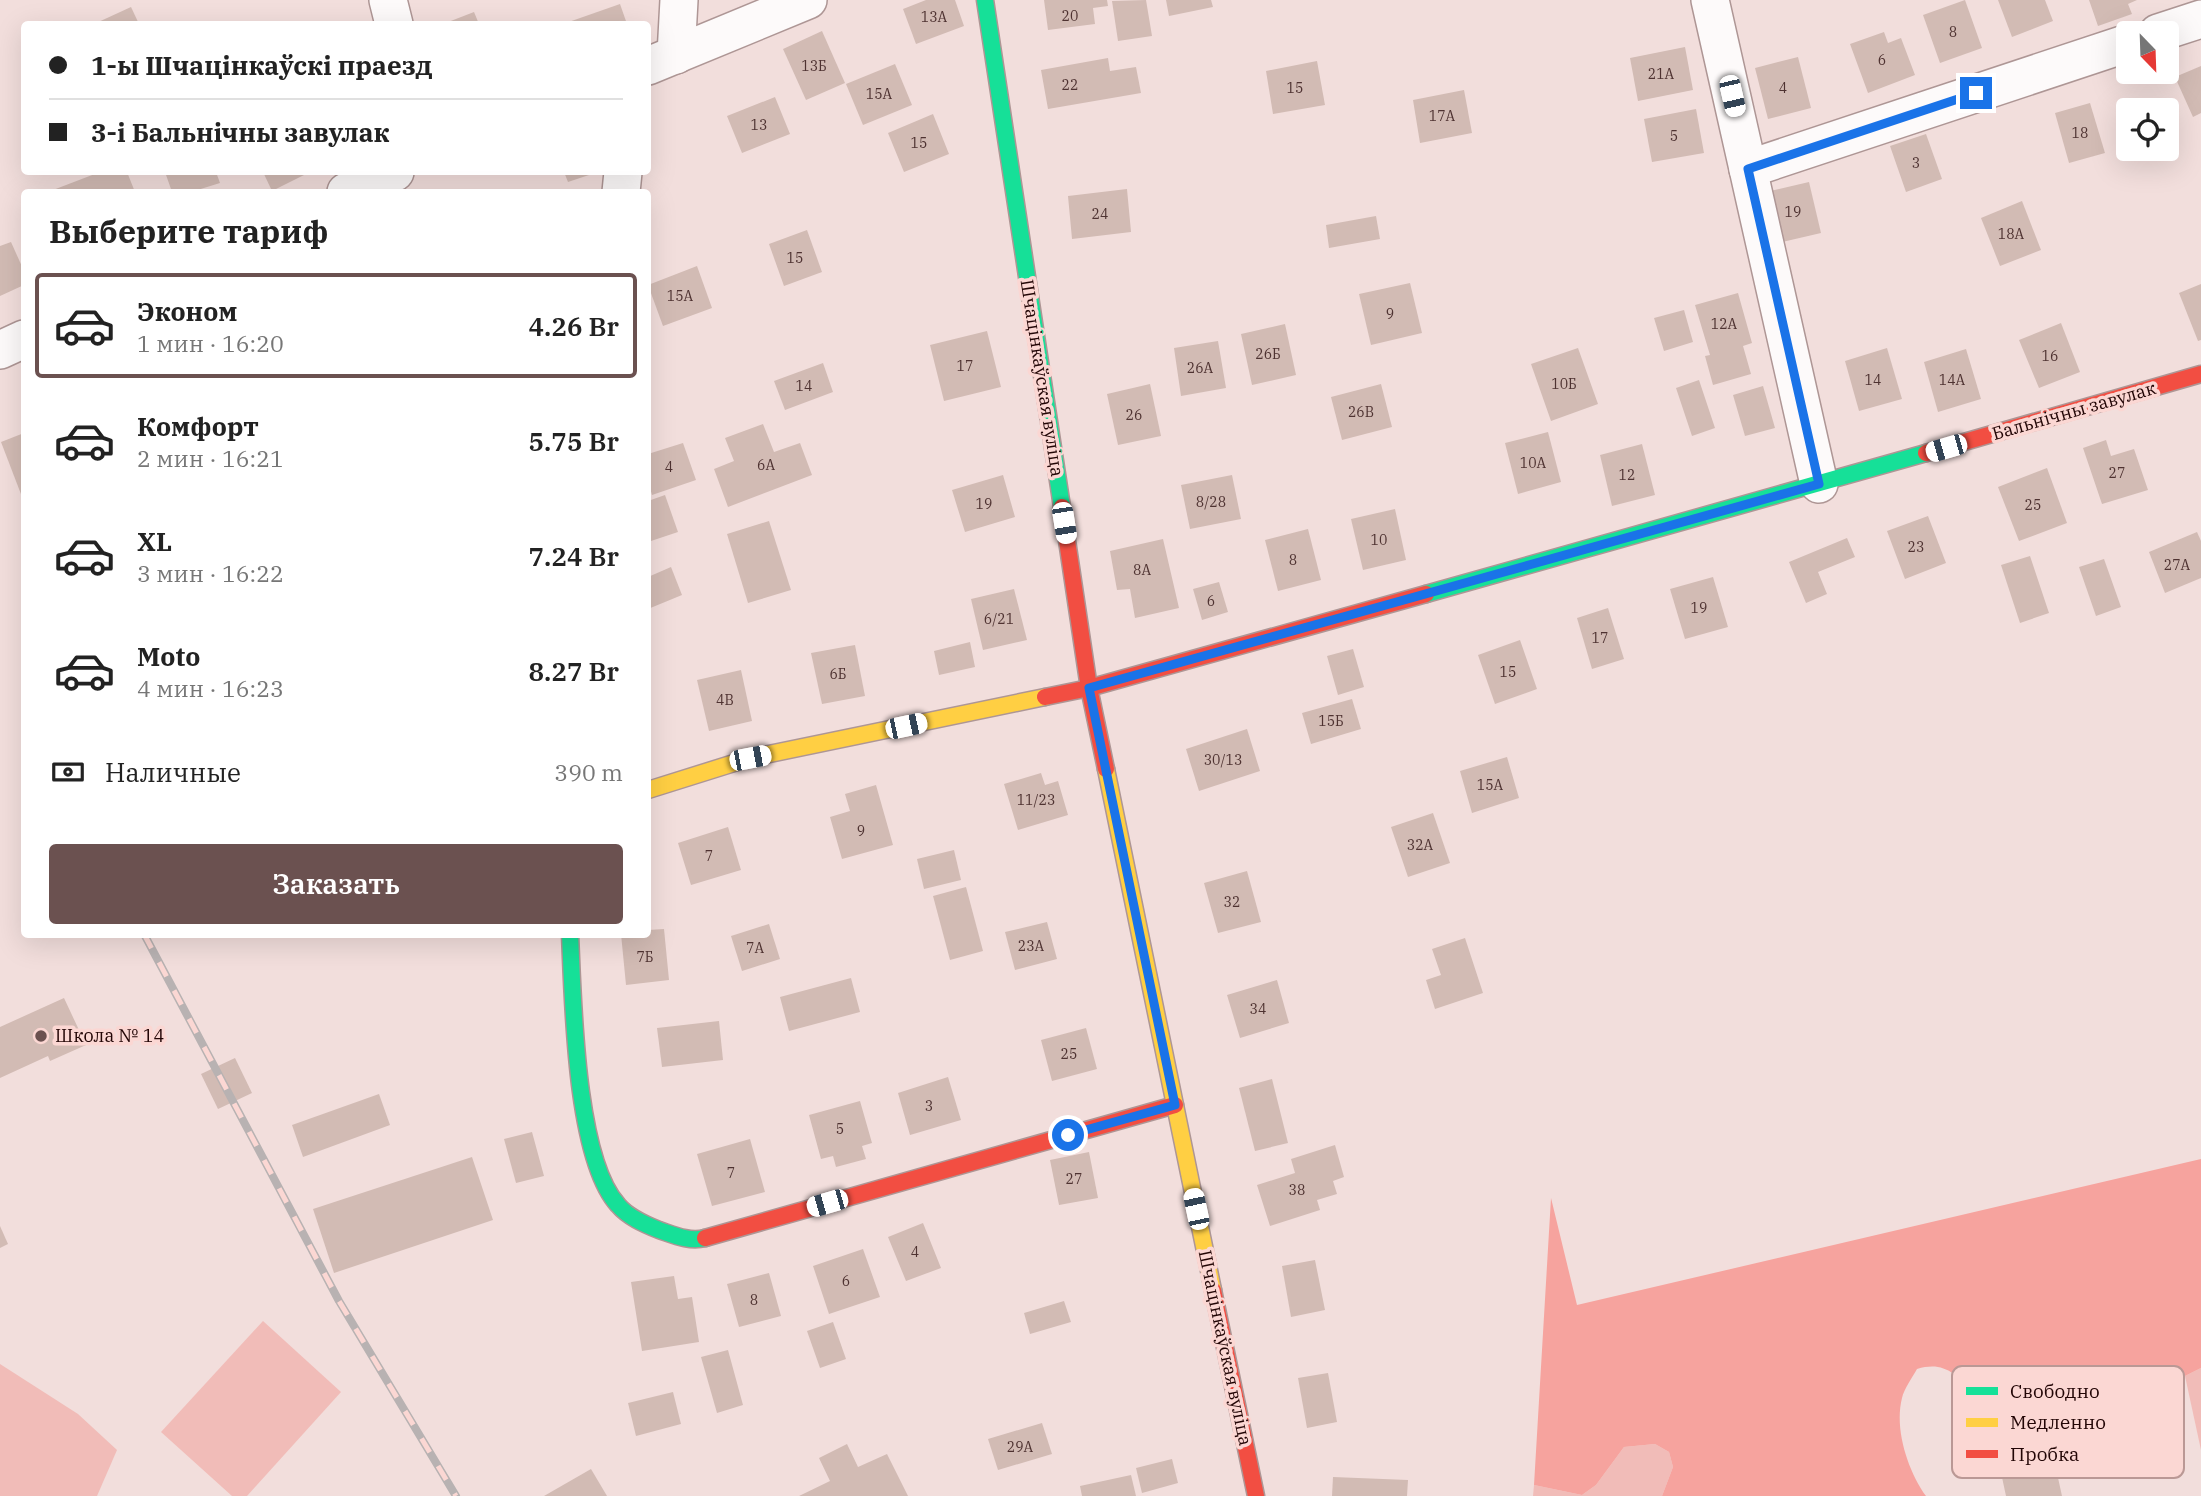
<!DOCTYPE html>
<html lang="ru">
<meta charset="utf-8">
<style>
:root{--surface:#fff;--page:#f6f6f6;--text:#222;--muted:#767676;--line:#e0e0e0;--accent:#6b5150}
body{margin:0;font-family:"IBM Plex Serif",serif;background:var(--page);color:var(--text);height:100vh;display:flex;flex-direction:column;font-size:26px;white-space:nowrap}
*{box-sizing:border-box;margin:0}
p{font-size:23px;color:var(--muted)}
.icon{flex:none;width:38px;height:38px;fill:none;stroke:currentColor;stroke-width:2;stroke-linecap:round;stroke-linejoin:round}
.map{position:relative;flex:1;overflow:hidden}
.side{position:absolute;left:21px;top:189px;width:630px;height:749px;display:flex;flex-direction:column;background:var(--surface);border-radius:7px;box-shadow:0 7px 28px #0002}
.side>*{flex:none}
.guide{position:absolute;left:21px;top:21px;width:630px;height:154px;border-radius:7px;box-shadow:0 7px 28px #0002;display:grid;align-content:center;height:154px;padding:0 28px;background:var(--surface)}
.needle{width:46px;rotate:157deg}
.tools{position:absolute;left:2116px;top:21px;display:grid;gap:14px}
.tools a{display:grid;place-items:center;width:63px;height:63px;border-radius:7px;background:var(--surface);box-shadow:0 7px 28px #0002;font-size:35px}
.end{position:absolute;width:32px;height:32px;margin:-16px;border:9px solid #1a73e8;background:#fff;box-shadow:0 0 0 4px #fff}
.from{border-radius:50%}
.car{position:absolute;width:21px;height:42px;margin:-21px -10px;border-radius:9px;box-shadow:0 0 5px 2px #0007;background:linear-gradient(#fff 24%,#345 0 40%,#fff 0 76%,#345 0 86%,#fff 0)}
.guide b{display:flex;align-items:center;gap:24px;height:66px;font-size:26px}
.guide b+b{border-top:2px solid var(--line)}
.guide i{width:18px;height:18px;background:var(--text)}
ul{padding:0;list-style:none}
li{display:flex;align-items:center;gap:21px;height:105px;margin:0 14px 10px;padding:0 14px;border:4px solid transparent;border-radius:7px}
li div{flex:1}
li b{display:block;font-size:26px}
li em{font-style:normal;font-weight:600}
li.selected{border-color:var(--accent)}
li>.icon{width:63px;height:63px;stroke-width:1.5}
h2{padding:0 28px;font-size:32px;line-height:84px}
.pay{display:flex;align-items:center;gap:18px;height:77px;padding:0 28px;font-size:26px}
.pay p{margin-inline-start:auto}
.button{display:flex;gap:14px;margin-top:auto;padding:14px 28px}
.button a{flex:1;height:80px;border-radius:7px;background:var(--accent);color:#fff;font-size:28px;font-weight:600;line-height:80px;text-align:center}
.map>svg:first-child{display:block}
.green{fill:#f1bcb8}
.forest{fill:#f6a39e}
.building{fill:#d2bbb4}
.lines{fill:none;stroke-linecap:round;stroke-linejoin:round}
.street-casing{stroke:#ae9695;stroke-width:40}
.fast-casing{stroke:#ae9695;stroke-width:19}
.slow-casing{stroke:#ae9695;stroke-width:19}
.jam-casing{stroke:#ae9695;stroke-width:19}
.street{stroke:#fdfafa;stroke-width:37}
.fast{stroke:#16e098;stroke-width:16}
.slow{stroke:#ffcf43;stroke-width:16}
.jam{stroke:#f24e42;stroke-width:16}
.rail-casing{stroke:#b8b2b2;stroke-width:8}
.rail{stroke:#fbd7d3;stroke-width:5;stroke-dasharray:16;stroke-linecap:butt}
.route{stroke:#1a73e8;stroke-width:9}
.poi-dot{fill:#6b5150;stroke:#fbd7d3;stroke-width:2.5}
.labels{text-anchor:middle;stroke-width:7;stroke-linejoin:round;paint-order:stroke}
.number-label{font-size:14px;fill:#4e3231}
.street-label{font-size:18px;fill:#220505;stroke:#fbd7d3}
.poi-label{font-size:18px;fill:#220505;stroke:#fbd7d3;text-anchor:start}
.key{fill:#fbd7d3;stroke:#ba9895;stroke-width:2}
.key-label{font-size:19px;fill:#220505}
</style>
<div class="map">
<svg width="2201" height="1496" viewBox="0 0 2201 1496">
<rect width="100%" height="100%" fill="#f2dedc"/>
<g class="green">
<polygon points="263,1321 341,1392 247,1496 232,1496 161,1432"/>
<polygon points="0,1364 78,1414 117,1450 97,1496 0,1496"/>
<polygon points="2201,1368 2201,1450 2185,1376"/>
<polygon points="1655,1444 1669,1452 1673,1467 1662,1496 1533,1496 1534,1485 1582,1495 1596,1485 1624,1447"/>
</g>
<path class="forest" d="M2201 1159V1368L2185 1376 2121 1389 2074 1380 1974 1390C1954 1374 1944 1361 1917 1369 1912 1378 1904 1389 1902 1398 1894 1429 1908 1471 1926 1496H1662L1673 1467 1669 1452 1655 1444 1624 1447 1596 1485 1582 1495 1534 1485 1551 1198 1577 1305Z"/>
<g class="building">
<polygon points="926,0 955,0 964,26 916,44 903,9"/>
<polygon points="1044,0 1107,0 1108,6 1093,8 1095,24 1048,30"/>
<polygon points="1146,0 1152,36 1118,41 1112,1"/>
<polygon points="1166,0 1211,0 1213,7 1169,16"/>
<polygon points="1965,0 1982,48 1940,63 1923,15"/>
<polygon points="1998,0 2045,0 2053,21 2012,37"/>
<polygon points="2089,0 2137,0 2128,4 2132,14 2098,26"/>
<polygon points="620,4 627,24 563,24"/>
<polygon points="131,7 139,24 94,24"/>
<polygon points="474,12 479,24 443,24"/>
<polygon points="822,31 845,83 806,100 783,49"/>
<polygon points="1884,32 1888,43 1901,38 1915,75 1868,93 1850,44"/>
<polygon points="1685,47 1693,90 1638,101 1630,58"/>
<polygon points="1798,57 1811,108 1768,119 1755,68"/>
<polygon points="1108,58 1110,71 1136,67 1141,93 1048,109 1041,70"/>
<polygon points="1317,61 1325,105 1273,114 1266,71"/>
<polygon points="895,64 912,105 863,125 846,84"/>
<polygon points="2201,66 2201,113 2193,117 2175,77"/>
<polygon points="1464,90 1472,133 1420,143 1413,100"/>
<polygon points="775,97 790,134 742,153 727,116"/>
<polygon points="2090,103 2105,153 2069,163 2055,113"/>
<polygon points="1696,109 1704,153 1652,162 1644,119"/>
<polygon points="933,114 949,154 904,172 888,133"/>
<polygon points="1926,134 1942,179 1906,192 1890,146"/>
<polygon points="100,172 127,172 135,192 54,192 53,190"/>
<polygon points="165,172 216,172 220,183 191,192 172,192"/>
<polygon points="263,172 310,172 272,191"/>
<polygon points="564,172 598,172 568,182"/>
<polygon points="1809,182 1821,233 1778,243 1766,192"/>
<polygon points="1127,189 1131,232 1072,239 1068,196"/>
<polygon points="2022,201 2041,250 2000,266 1981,218"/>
<polygon points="1376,216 1380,239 1329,248 1326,225"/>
<polygon points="807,230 822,272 784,286 769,244"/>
<polygon points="11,242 24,271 24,285 0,296 0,246"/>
<polygon points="697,266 712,308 663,326 648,285"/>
<polygon points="1410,283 1422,333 1371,345 1359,294"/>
<polygon points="2201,284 2201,340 2198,341 2179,293"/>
<polygon points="1738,293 1752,343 1743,346 1751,374 1713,385 1705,356 1710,355 1695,305"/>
<polygon points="1684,310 1693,342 1664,351 1654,318"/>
<polygon points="2061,323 2080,372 2039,388 2019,340"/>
<polygon points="1285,324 1296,375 1252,385 1241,334"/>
<polygon points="987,331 1001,387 944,401 930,345"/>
<polygon points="1218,341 1226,388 1181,396 1174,348"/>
<polygon points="1578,348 1598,404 1551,421 1531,364"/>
<polygon points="1887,348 1902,399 1859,411 1845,361"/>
<polygon points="1966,349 1981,399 1938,412 1924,362"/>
<polygon points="823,363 833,392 785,410 774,381"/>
<polygon points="1699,380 1715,428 1692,436 1676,388"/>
<polygon points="1150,384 1161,436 1118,445 1107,394"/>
<polygon points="1381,384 1392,427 1342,440 1331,397"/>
<polygon points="1763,386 1775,428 1745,436 1733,395"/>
<polygon points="763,424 774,452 800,443 812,475 728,507 714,469 734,461 725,438"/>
<polygon points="1548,432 1561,482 1518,494 1505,443"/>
<polygon points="24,433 24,502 1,442"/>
<polygon points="2106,440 2111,456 2134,449 2148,490 2102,504 2083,448"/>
<polygon points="683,443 696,480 652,495 648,481 648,454"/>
<polygon points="1642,444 1655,495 1612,506 1600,455"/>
<polygon points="2047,468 2067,523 2019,541 1998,487"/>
<polygon points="1003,475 1015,517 965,532 952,490"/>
<polygon points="1232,475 1241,519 1190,529 1181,485"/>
<polygon points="665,495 678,532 648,542 648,501"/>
<polygon points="1395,509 1406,560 1363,570 1351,519"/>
<polygon points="1928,516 1946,563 1905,579 1887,531"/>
<polygon points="769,521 791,590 748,603 727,534"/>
<polygon points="1308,529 1321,580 1278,591 1265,540"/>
<polygon points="2197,532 2201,541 2201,578 2165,593 2149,552"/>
<polygon points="1847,538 1855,557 1818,572 1827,594 1806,603 1789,562"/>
<polygon points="1163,539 1179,608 1135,618 1130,589 1117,590 1110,551"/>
<polygon points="2030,556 2049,613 2020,623 2001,565"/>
<polygon points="2104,559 2121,607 2096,616 2079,567"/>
<polygon points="671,567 682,595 648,609 648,577"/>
<polygon points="1713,577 1728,627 1685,639 1670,589"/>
<polygon points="1219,582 1228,612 1202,620 1193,589"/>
<polygon points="1014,589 1027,640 983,650 971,599"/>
<polygon points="1608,608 1624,659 1592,669 1577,618"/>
<polygon points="1520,640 1537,689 1495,704 1478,655"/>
<polygon points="970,642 975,667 939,675 934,651"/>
<polygon points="855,645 865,696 822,704 811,653"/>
<polygon points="1353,649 1364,687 1338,695 1327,656"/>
<polygon points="741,670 752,721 709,731 697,680"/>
<polygon points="1352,699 1361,729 1311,744 1302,713"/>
<polygon points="1247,729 1260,771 1199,791 1186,749"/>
<polygon points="1507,757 1519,798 1472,813 1460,771"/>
<polygon points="1041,773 1045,785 1058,781 1068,815 1018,830 1004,784"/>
<polygon points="876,785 893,845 842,859 830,817 850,811 845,794"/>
<polygon points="1433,813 1450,863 1408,877 1391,827"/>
<polygon points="728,827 741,870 691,885 678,843"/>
<polygon points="954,850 961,880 924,889 917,859"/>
<polygon points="1247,871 1261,922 1218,933 1204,883"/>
<polygon points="966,887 983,951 950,960 933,896"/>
<polygon points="1047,922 1057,959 1015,970 1005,932"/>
<polygon points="769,924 780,959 742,971 731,936"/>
<polygon points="664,929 669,980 626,985 621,934 648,934 648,930"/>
<polygon points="1465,938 1483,993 1435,1009 1426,980 1441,975 1432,949"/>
<polygon points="851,978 860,1012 789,1031 780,997"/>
<polygon points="1277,980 1289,1023 1240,1038 1227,995"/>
<polygon points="64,998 86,1045 50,1061 48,1056 0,1078 0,1027"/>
<polygon points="719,1021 723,1060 662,1067 657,1028"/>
<polygon points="1086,1028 1097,1069 1052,1081 1041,1040"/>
<polygon points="235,1058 252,1093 218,1109 201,1074"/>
<polygon points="948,1077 961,1120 910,1135 898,1093"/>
<polygon points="1272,1079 1288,1143 1255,1151 1239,1088"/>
<polygon points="379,1094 390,1125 303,1157 292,1125"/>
<polygon points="860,1101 872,1143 862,1146 866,1159 836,1167 833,1156 821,1159 809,1115"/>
<polygon points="532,1132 544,1176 516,1183 504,1139"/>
<polygon points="750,1139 765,1192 712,1206 697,1154"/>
<polygon points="1335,1145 1344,1177 1333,1181 1337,1194 1317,1200 1320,1210 1270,1226 1257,1185 1295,1173 1291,1159"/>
<polygon points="1089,1152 1098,1198 1059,1205 1050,1160"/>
<polygon points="472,1157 493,1220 334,1273 313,1209"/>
<polygon points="923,1223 941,1268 906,1281 888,1237"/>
<polygon points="0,1226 8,1244 0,1248"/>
<polygon points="863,1249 880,1297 829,1314 813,1266"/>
<polygon points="1315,1260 1325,1310 1291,1317 1282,1266"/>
<polygon points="769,1273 781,1316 739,1327 727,1284"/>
<polygon points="674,1276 678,1299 692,1297 699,1342 642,1351 631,1282"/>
<polygon points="1064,1301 1071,1322 1030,1334 1024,1313"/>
<polygon points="833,1322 846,1359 820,1368 807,1331"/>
<polygon points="728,1350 743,1405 717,1413 701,1357"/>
<polygon points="1328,1373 1337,1422 1307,1428 1298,1378"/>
<polygon points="673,1392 681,1424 636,1436 628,1403"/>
<polygon points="1042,1423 1052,1454 998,1470 988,1439"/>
<polygon points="2047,1428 2062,1496 2006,1496 1994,1440"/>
<polygon points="847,1444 858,1467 887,1454 908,1496 799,1496 830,1481 819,1458"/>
<polygon points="1172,1459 1178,1483 1142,1493 1136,1468"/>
<polygon points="591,1469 607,1496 544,1496"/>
<polygon points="1131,1475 1136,1496 1082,1496 1080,1486"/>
<polygon points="1333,1477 1408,1480 1407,1496 1332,1496"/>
</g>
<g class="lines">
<defs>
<g id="street">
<polyline points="388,0 394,24"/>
<polyline points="1710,0 1819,484"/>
<polyline points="2158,33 2201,19"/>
<polyline points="676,55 679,0"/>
<polyline points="648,66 808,0"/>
<polyline points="1748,169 2128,43"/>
<polyline points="346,192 395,172"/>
<polyline points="621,192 623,172"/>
<polyline points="0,350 24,339"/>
</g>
<g id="fast">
<polyline points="985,0 1062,507"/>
<polyline points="1426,594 1926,453"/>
<path d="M570 934C573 999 575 1158 618 1205 628 1217 644 1224 659 1230 674 1235 689 1242 705 1238"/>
</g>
<g id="slow">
<polyline points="1106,769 1213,1290"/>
<polyline points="648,790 750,758 1045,697"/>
</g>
<g id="jam">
<polyline points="1926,453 2201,374"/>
<polyline points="1062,507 1089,688 1106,769"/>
<polyline points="1045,697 1089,688 1426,594"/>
<polyline points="705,1238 1175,1105"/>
<polyline points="1213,1290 1256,1496"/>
</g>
</defs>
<use href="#street" class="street-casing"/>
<use href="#fast" class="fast-casing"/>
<use href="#slow" class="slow-casing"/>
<use href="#jam" class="jam-casing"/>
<use href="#street" class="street"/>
<use href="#fast" class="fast"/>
<use href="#slow" class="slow"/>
<use href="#jam" class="jam"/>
<defs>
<polyline id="rail" points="144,934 339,1301 456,1496"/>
</defs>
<use href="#rail" class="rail-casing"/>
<use href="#rail" class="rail"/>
</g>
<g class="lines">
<polyline class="route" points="1068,1135 1175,1105 1089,688 1819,484 1748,169 1976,93"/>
</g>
<circle class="poi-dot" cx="41" cy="1036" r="7"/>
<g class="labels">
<g class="number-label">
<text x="1070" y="21">20</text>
<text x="934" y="22">13А</text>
<text x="1953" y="37">8</text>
<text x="1882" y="65">6</text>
<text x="814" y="71">13Б</text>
<text x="1661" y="79">21А</text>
<text x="1070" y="90">22</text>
<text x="1295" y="93">15</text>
<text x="1783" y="93">4</text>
<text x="879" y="99">15А</text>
<text x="1442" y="121">17А</text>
<text x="759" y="130">13</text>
<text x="2080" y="138">18</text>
<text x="1674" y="141">5</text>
<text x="919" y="148">15</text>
<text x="1916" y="168">3</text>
<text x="1793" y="217">19</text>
<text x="1100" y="219">24</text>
<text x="2011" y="239">18А</text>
<text x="795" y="263">15</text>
<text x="680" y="301">15А</text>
<text x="1390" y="319">9</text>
<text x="1724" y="329">12А</text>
<text x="1268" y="359">26Б</text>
<text x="2050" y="361">16</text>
<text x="965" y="371">17</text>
<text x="1200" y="373">26А</text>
<text x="1873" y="385">14</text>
<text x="1952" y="385">14А</text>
<text x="1564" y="389">10Б</text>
<text x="804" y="391">14</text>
<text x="1361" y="417">26В</text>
<text x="1134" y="420">26</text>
<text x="1533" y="468">10А</text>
<text x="766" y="470">6А</text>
<text x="669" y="472">4</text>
<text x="2117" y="478">27</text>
<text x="1627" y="480">12</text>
<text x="1211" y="507">8/28</text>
<text x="984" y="509">19</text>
<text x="2033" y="510">25</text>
<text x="1379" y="545">10</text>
<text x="1916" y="552">23</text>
<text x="1293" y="565">8</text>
<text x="2177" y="570">27А</text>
<text x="1142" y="575">8А</text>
<text x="1211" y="606">6</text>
<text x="1699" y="613">19</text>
<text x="999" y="624">6/21</text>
<text x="1600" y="643">17</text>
<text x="1508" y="677">15</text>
<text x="838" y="679">6Б</text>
<text x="725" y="705">4В</text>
<text x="1331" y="726">15Б</text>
<text x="1223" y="765">30/13</text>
<text x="1490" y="790">15А</text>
<text x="1036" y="805">11/23</text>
<text x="861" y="836">9</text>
<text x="1420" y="850">32А</text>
<text x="709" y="861">7</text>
<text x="1232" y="907">32</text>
<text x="1031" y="951">23А</text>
<text x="755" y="953">7А</text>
<text x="645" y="962">7Б</text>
<text x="1258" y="1014">34</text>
<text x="1069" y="1059">25</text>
<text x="929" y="1111">3</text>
<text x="840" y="1134">5</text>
<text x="731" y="1178">7</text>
<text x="1074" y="1184">27</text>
<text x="1297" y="1195">38</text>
<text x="915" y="1257">4</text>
<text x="846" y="1286">6</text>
<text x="754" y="1305">8</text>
<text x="1020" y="1452">29А</text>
</g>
<g class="street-label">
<text transform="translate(1042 378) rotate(81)" y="6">Шчацінкаўская вуліца</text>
<text transform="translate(2074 411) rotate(-16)" y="6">Бальнічны завулак</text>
<text transform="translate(1225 1348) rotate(78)" y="6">Шчацінкаўская вуліца</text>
</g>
<g class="poi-label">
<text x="55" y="1042">Школа № 14</text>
</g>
</g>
<rect x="1952" y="1366" width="232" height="112" rx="10" class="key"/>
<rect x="1966" y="1387" width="32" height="8" fill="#16e098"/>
<rect x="1966" y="1418" width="32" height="9" fill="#ffcf43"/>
<rect x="1966" y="1450" width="32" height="8" fill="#f24e42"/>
<g class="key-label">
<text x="2010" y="1398">Свободно</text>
<text x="2010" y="1429">Медленно</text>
<text x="2010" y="1461">Пробка</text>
</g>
</svg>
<div class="tools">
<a><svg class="needle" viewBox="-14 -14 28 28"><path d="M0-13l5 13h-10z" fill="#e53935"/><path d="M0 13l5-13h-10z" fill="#767676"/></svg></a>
<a><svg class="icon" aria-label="locate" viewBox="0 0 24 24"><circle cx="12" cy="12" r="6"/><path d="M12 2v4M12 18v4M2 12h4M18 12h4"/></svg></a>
</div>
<i class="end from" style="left:1068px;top:1135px"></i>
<i class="end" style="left:1976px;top:93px"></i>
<i class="car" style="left:1732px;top:96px;rotate:167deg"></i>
<i class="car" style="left:1946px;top:448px;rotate:254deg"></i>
<i class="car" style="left:1064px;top:523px;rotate:171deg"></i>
<i class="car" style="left:906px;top:726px;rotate:78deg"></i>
<i class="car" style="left:750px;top:758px;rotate:79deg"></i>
<i class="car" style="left:827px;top:1203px;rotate:254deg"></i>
<i class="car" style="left:1196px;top:1209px;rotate:348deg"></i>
<div class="guide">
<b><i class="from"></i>1-ы Шчацінкаўскі праезд</b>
<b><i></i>3-і Бальнічны завулак</b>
</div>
<section class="side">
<h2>Выберите тариф</h2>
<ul>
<li class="selected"><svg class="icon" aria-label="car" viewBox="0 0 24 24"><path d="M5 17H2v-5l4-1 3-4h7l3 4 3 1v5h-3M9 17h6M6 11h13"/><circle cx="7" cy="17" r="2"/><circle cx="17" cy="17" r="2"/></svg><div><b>Эконом</b><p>1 мин · 16:20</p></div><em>4.26 Br</em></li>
<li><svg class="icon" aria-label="car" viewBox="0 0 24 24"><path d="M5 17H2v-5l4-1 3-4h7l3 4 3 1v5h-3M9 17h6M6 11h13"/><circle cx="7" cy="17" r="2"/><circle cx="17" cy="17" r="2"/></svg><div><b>Комфорт</b><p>2 мин · 16:21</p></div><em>5.75 Br</em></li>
<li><svg class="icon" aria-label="car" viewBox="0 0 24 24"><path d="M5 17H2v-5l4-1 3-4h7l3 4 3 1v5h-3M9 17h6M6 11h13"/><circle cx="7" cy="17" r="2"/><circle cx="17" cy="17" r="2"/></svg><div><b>XL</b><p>3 мин · 16:22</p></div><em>7.24 Br</em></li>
<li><svg class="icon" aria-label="car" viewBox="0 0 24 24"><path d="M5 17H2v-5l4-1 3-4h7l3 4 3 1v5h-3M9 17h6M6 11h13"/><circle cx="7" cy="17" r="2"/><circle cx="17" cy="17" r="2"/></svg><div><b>Moto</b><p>4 мин · 16:23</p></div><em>8.27 Br</em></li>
</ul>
<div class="pay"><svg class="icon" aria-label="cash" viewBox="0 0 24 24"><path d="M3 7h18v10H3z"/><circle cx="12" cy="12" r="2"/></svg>Наличные<p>390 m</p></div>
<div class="button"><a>Заказать</a></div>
</section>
</div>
